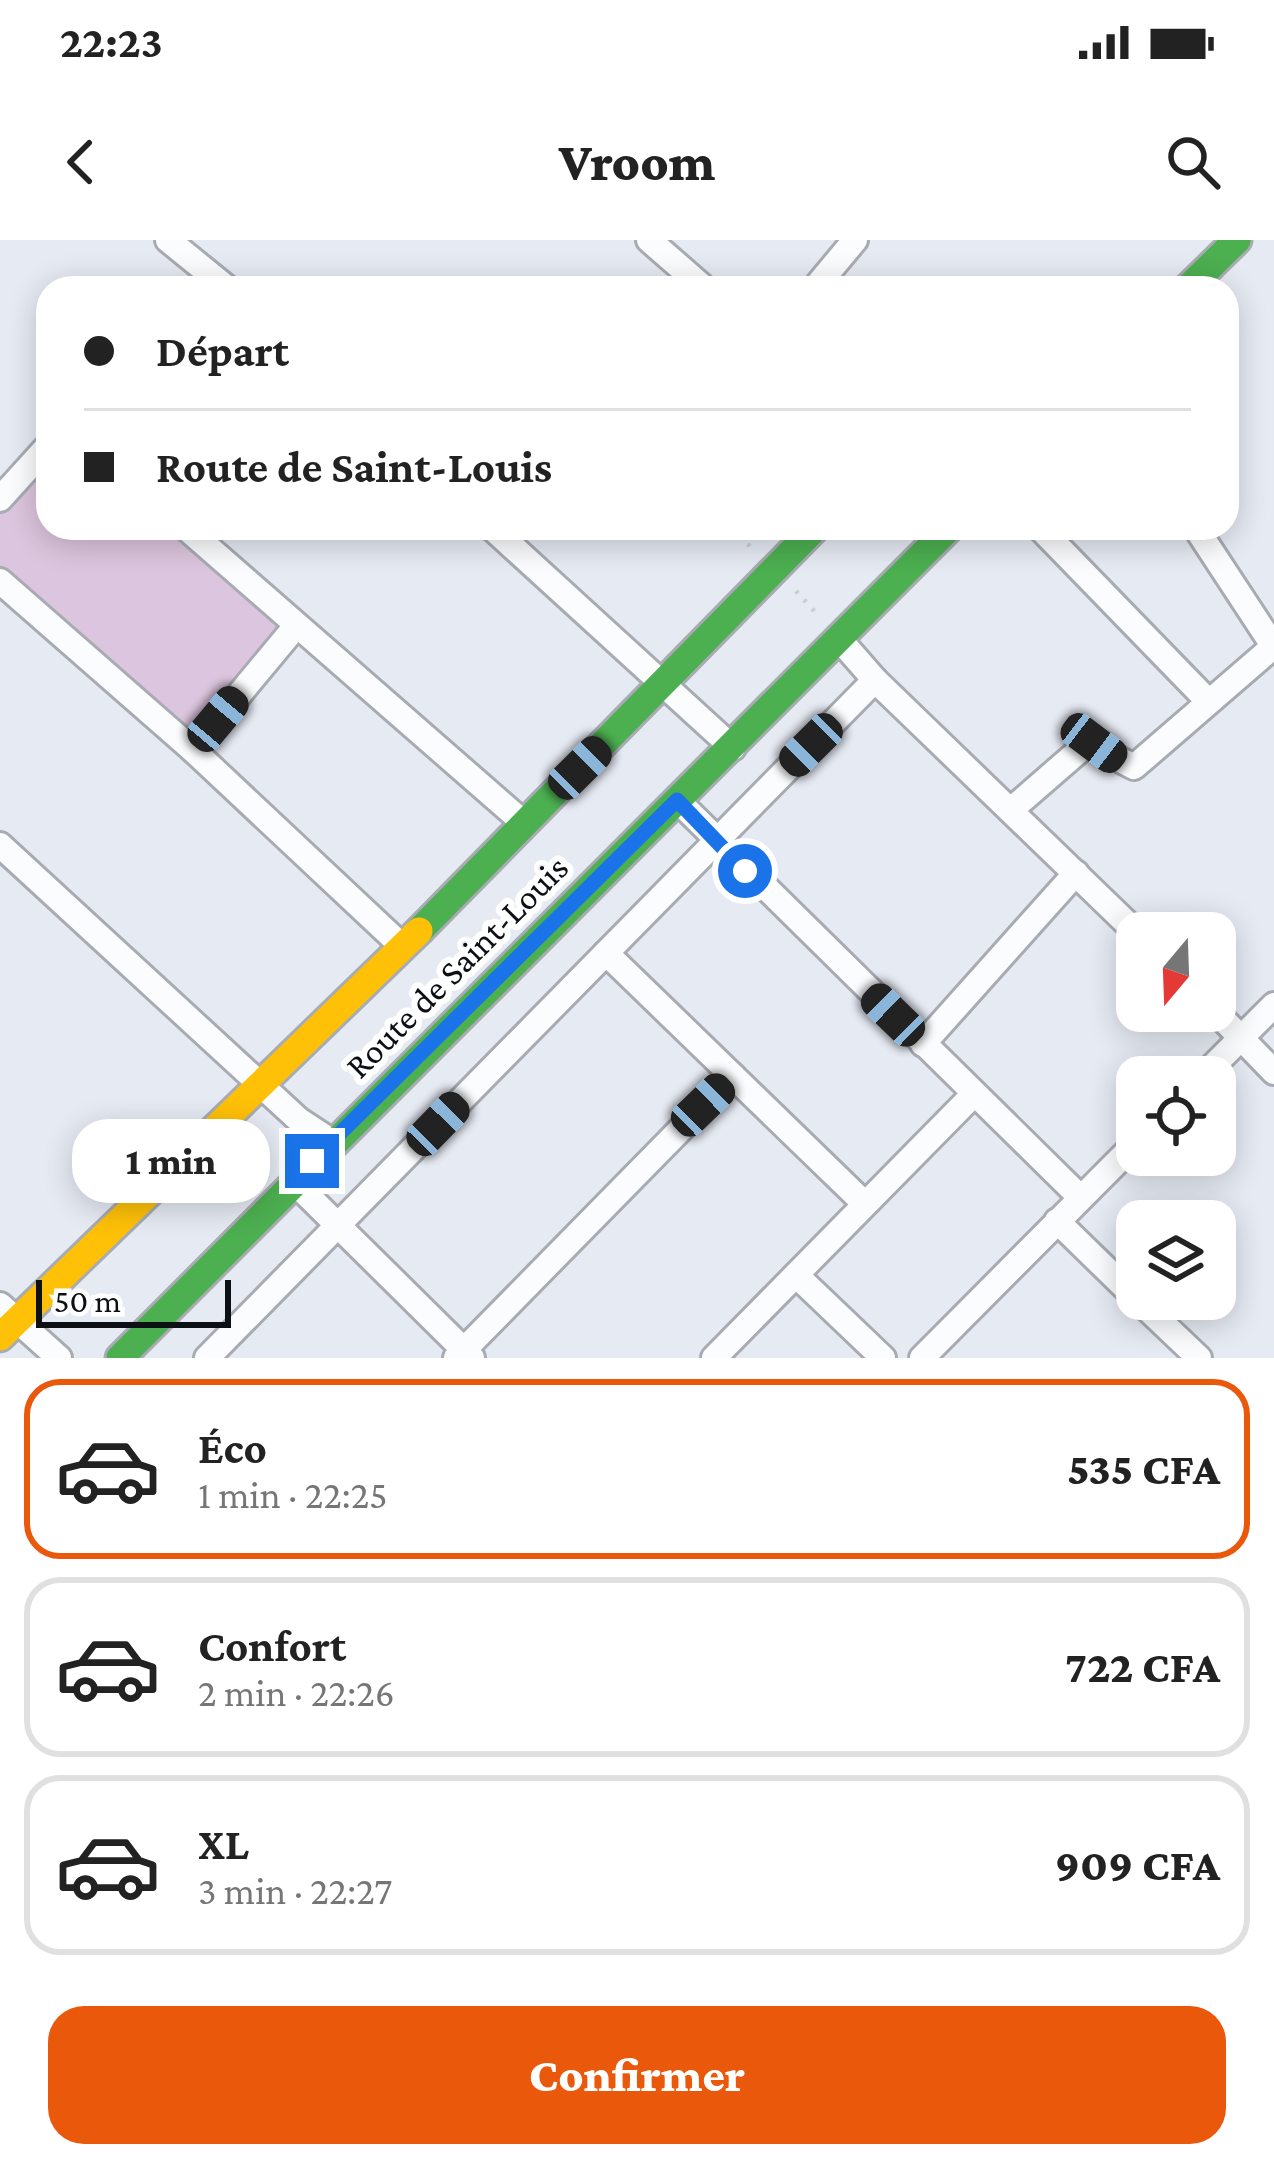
<!DOCTYPE html>
<html lang="fr">
<meta charset="utf-8">
<style>
:root{--surface:#fff;--page:#f6f6f6;--text:#222;--muted:#767676;--line:#e0e0e0;--accent:#ea580c}
body{margin:0;font-family:"Crimson Pro",serif;background:var(--page);color:var(--text);height:100vh;display:flex;flex-direction:column;font-size:45px;white-space:nowrap}
*{box-sizing:border-box;margin:0}
p{font-size:39px;color:var(--muted)}
.icon{flex:none;width:66px;height:66px;fill:none;stroke:currentColor;stroke-width:2;stroke-linecap:round;stroke-linejoin:round}
.map{position:relative;height:1118px;overflow:hidden}
.sheet{display:flex;flex-direction:column;background:var(--surface);flex:1}
.sheet>*{flex:none}
.hud{position:absolute;left:36px;top:36px;width:1203px;height:264px;border-radius:36px;box-shadow:0 6px 30px #0003;display:grid;align-content:center;height:264px;padding:0 48px;background:var(--surface)}
.needle{width:78px;rotate:199deg}
.buttons{position:absolute;left:1116px;top:672px;display:grid;gap:24px}
.buttons a{display:grid;place-items:center;width:120px;height:120px;border-radius:24px;background:var(--surface);box-shadow:0 6px 30px #0003;font-size:60px}
.scale{position:absolute;left:36px;bottom:30px;width:195px;box-sizing:border-box;padding-left:12px;border:6px solid #0c0f14;border-top:0;font-size:33px;line-height:42px;white-space:nowrap;color:#0c0f14;-webkit-text-stroke:9px #fff;paint-order:stroke}
.end{position:absolute;width:54px;height:54px;margin:-27px;border:15px solid #1a73e8;background:#fff;box-shadow:0 0 0 6px #fff}
.from{border-radius:50%}
.bubble{position:absolute;height:84px;border-radius:36px;background:var(--surface);box-shadow:0 6px 30px #0003;font-size:39px;font-weight:800;line-height:84px;text-align:center}
.car{position:absolute;width:36px;height:72px;margin:-36px -18px;border-radius:15px;box-shadow:0 0 9px 3px #0007;background:linear-gradient(#222 24%,#8ab4d8 0 40%,#222 0 76%,#8ab4d8 0 86%,#222 0)}
.hud b{display:flex;align-items:center;gap:42px;height:114px;font-size:45px}
.hud b+b{border-top:3px solid var(--line)}
.hud i{width:30px;height:30px;background:var(--text)}
ul{padding:21px 0 0;list-style:none}
li{display:flex;align-items:center;gap:36px;height:180px;margin:0 24px 18px;padding:0 24px;border:6px solid var(--line);border-radius:36px}
li div{flex:1}
li b{display:block;font-size:45px}
li em{font-style:normal;font-weight:800}
li.selected{border-color:var(--accent)}
li>.icon{width:108px;height:108px;stroke-width:1.5}
.action{display:flex;gap:24px;margin-top:auto;padding:24px 48px}
.action a{flex:1;height:138px;border-radius:36px;background:var(--accent);color:#fff;font-size:48px;font-weight:800;line-height:138px;text-align:center}
.status{display:flex;justify-content:space-between;align-items:center;height:84px;padding:0 60px;background:var(--surface);direction:ltr}
.status svg{height:33px;fill:currentColor}
header{display:flex;justify-content:space-between;align-items:center;height:156px;padding:0 48px;background:var(--surface);font-size:54px;font-weight:800}
.map>svg:first-child{display:block}
.green{fill:#dcc5de}
.lines{fill:none;stroke-linecap:round;stroke-linejoin:round}
.street-casing{stroke:#a8abb2;stroke-width:30}
.fast-casing{stroke:#a8abb2;stroke-width:33}
.slow-casing{stroke:#a8abb2;stroke-width:33}
.path{stroke:#cccdcf;stroke-width:4.5;stroke-dasharray:3 9;stroke-linecap:butt}
.street{stroke:#fbfcfd;stroke-width:24}
.fast{stroke:#4caf50;stroke-width:27}
.slow{stroke:#ffc107;stroke-width:27}
.route{stroke:#1a73e8;stroke-width:15}
.labels{text-anchor:middle;stroke-width:12;stroke-linejoin:round;paint-order:stroke}
.street-label{font-size:36px;fill:#0c0f14;stroke:#fff}
</style>
<div class="status"><b>22:23</b><svg viewBox="0 0 49 12"><path d="M0 12V9h3v3zM5 12V6h3v6zM10 12V3h3v9zM15 12V0h3v12zM26 1h20v11H26zM47 4h2v5h-2z"/></svg></div>
<header><svg class="icon" aria-label="back" viewBox="0 0 24 24"><path d="M15 5l-7 7 7 7"/></svg>Vroom<svg class="icon" aria-label="search" viewBox="0 0 24 24"><circle cx="10" cy="10" r="6"/><path d="M15 15l6 6"/></svg></header>
<div class="map">
<svg width="1274" height="1118" viewBox="0 0 1274 1118">
<rect width="100%" height="100%" fill="#e6eaf3"/>
<polygon class="green" points="48,213 48,288 186,288 296,386 193,510 0,341 0,262"/>
<g class="lines">
<defs>
<g id="street">
<polyline points="168,0 227,48"/>
<polyline points="649,0 704,48"/>
<polyline points="815,48 855,0"/>
<polyline points="0,259 48,206"/>
<polyline points="186,288 525,584"/>
<polyline points="492,288 733,508"/>
<polyline points="1040,288 1207,460"/>
<polyline points="1196,288 1274,407"/>
<polyline points="0,341 193,510 403,707"/>
<polyline points="840,400 875,440 1137,693"/>
<polyline points="193,510 296,386"/>
<polyline points="677,560 1080,957"/>
<polyline points="1012,569 1088,503 1134,527 1274,406"/>
<polyline points="0,605 299,880 331,901"/>
<polyline points="606,713 865,964"/>
<polyline points="1215,771 1274,832"/>
<polyline points="923,804 1076,633"/>
<polyline points="1202,837 1274,765"/>
<polyline points="293,941 472,1118"/>
<polyline points="1057,981 1137,1059"/>
<polyline points="796,1035 883,1118"/>
<polyline points="1137,1059 1199,1118"/>
<polyline points="0,1065 59,1118"/>
<polyline points="207,1118 875,440"/>
<polyline points="456,1118 733,836"/>
<polyline points="714,1118 974,854"/>
<polyline points="922,1118 1137,902"/>
</g>
<g id="fast">
<polyline points="1188,48 1237,0"/>
<polyline points="419,691 815,288"/>
<polyline points="120,1118 949,288"/>
</g>
<polyline id="slow" points="0,1097 419,691"/>
</defs>
<use href="#street" class="street-casing"/>
<use href="#fast" class="fast-casing"/>
<use href="#slow" class="slow-casing"/>
<g class="path">
<polyline points="730,288 753,309"/>
<polyline points="796,351 816,373"/>
</g>
<use href="#street" class="street"/>
<use href="#fast" class="fast"/>
<use href="#slow" class="slow"/>
</g>
<g class="lines">
<polyline class="route" points="312,921 677,560 745,631"/>
</g>
<g class="labels">
<g class="street-label">
<text transform="translate(456 726) rotate(-45)" y="13">Route de Saint-Louis</text>
</g>
</g>
</svg>
<div class="buttons">
<a><svg class="needle" viewBox="-14 -14 28 28"><path d="M0-13l5 13h-10z" fill="#e53935"/><path d="M0 13l5-13h-10z" fill="#767676"/></svg></a>
<a><svg class="icon" aria-label="locate" viewBox="0 0 24 24"><circle cx="12" cy="12" r="6"/><path d="M12 2v4M12 18v4M2 12h4M18 12h4"/></svg></a>
<a><svg class="icon" aria-label="layers" viewBox="0 0 24 24"><path d="M12 4l9 5-9 5-9-5zM3 14l9 5 9-5"/></svg></a>
</div>
<div class="scale">50 m</div>
<i class="end from" style="left:745px;top:631px"></i>
<i class="end" style="left:312px;top:921px"></i>
<div class="bubble" style="left:72px;top:879px;width:198px">1 min</div>
<i class="car" style="left:218px;top:479px;rotate:40deg"></i>
<i class="car" style="left:1094px;top:503px;rotate:127deg"></i>
<i class="car" style="left:811px;top:505px;rotate:225deg"></i>
<i class="car" style="left:580px;top:528px;rotate:45deg"></i>
<i class="car" style="left:893px;top:775px;rotate:314deg"></i>
<i class="car" style="left:703px;top:865px;rotate:46deg"></i>
<i class="car" style="left:438px;top:884px;rotate:44deg"></i>
<div class="hud">
<b><i class="from"></i>Départ</b>
<b><i></i>Route de Saint-Louis</b>
</div>
</div>
<section class="sheet">
<ul>
<li class="selected"><svg class="icon" aria-label="car" viewBox="0 0 24 24"><path d="M5 17H2v-5l4-1 3-4h7l3 4 3 1v5h-3M9 17h6M6 11h13"/><circle cx="7" cy="17" r="2"/><circle cx="17" cy="17" r="2"/></svg><div><b>Éco</b><p>1 min · 22:25</p></div><em>535 CFA</em></li>
<li><svg class="icon" aria-label="car" viewBox="0 0 24 24"><path d="M5 17H2v-5l4-1 3-4h7l3 4 3 1v5h-3M9 17h6M6 11h13"/><circle cx="7" cy="17" r="2"/><circle cx="17" cy="17" r="2"/></svg><div><b>Confort</b><p>2 min · 22:26</p></div><em>722 CFA</em></li>
<li><svg class="icon" aria-label="car" viewBox="0 0 24 24"><path d="M5 17H2v-5l4-1 3-4h7l3 4 3 1v5h-3M9 17h6M6 11h13"/><circle cx="7" cy="17" r="2"/><circle cx="17" cy="17" r="2"/></svg><div><b>XL</b><p>3 min · 22:27</p></div><em>909 CFA</em></li>
</ul>
<div class="action"><a>Confirmer</a></div>
</section>
